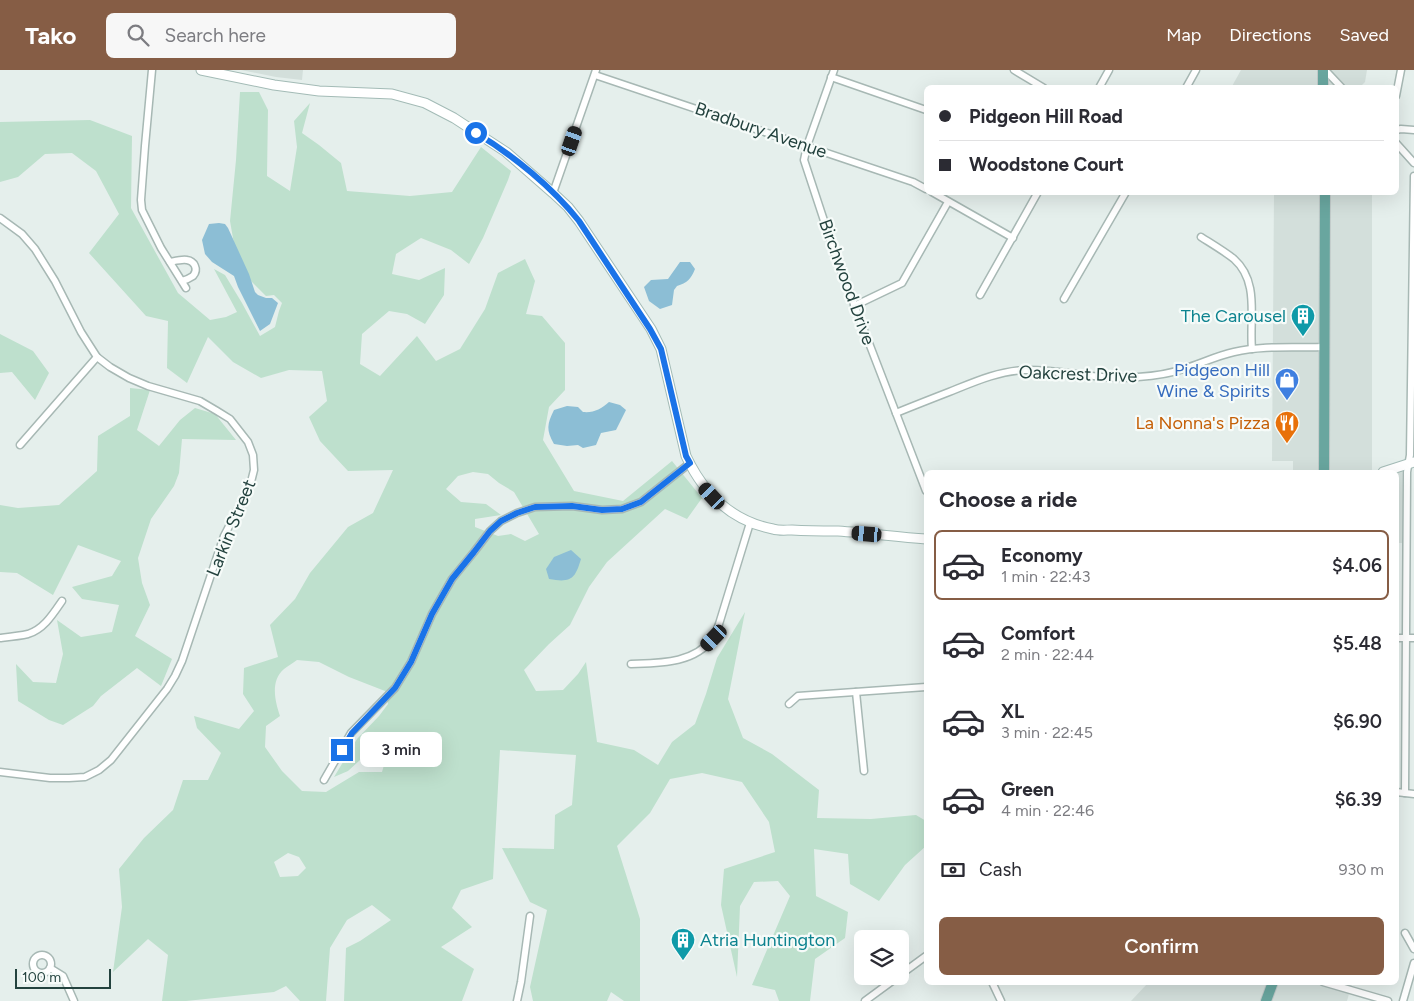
<!DOCTYPE html>
<meta charset="utf-8">
<style>
:root{--surface:#fff;--page:#f7f7f7;--text:#2b2b33;--muted:#7c7c81;--line:#e1e1e2;--accent:#865d45}
body{margin:0;font-family:Figtree,sans-serif;background:var(--page);color:var(--text);height:100vh;display:flex;flex-direction:column;font-size:19px;white-space:nowrap}
*{box-sizing:border-box;margin:0}
p{font-size:16px;color:var(--muted)}
.icon{flex:none;width:28px;height:28px;fill:none;stroke:currentColor;stroke-width:2;stroke-linecap:round;stroke-linejoin:round}
.map{position:relative;flex:1;overflow:hidden}
.drawer{position:absolute;left:924px;top:400px;width:475px;height:515px;display:flex;flex-direction:column;background:var(--surface);border-radius:8px;box-shadow:0 5px 20px #0002}
.drawer>*{flex:none}
.banner{position:absolute;left:924px;top:15px;width:475px;height:110px;border-radius:8px;box-shadow:0 5px 20px #0002;display:grid;align-content:center;height:110px;padding:0 15px;background:var(--surface)}
.tools{position:absolute;left:854px;top:860px;display:grid;gap:10px}
.tools a{display:grid;place-items:center;width:55px;height:55px;border-radius:8px;background:var(--surface);box-shadow:0 5px 20px #0002;font-size:25px}
.scale{position:absolute;left:15px;bottom:12px;width:96px;box-sizing:border-box;padding-left:5px;border:2px solid #23423e;border-top:0;font-size:14px;line-height:18px;white-space:nowrap;color:#23423e;-webkit-text-stroke:4px #f6fbf9;paint-order:stroke}
.end{position:absolute;width:22px;height:22px;margin:-11px;border:6px solid #1a73e8;background:#fff;box-shadow:0 0 0 2px #fff}
.from{border-radius:50%}
.bubble{position:absolute;height:35px;border-radius:8px;background:var(--surface);box-shadow:0 5px 20px #0002;font-size:16px;font-weight:600;line-height:35px;text-align:center}
.car{position:absolute;width:15px;height:30px;margin:-15px -8px;border-radius:6px;box-shadow:0 0 4px 1px #0007;background:linear-gradient(#222 24%,#8ab4d8 0 40%,#222 0 76%,#8ab4d8 0 86%,#222 0)}
.banner b{display:flex;align-items:center;gap:18px;height:48px;font-size:19px}
.banner b+b{border-top:1px solid var(--line)}
.banner i{width:12px;height:12px;background:var(--text)}
ul{padding:0;list-style:none}
li{display:flex;align-items:center;gap:15px;height:70px;margin:0 10px 8px;padding:0 5px;border:2px solid transparent;border-radius:8px}
li div{flex:1}
li b{display:block;font-size:19px}
li em{font-style:normal;font-weight:600}
li.selected{border-color:var(--accent)}
li>.icon{width:45px;height:45px;stroke-width:1.5}
h2{padding:0 15px;font-size:22px;line-height:60px}
.pay{display:flex;align-items:center;gap:12px;height:55px;padding:0 15px;font-size:19px}
.pay p{margin-inline-start:auto}
.button{display:flex;gap:10px;margin-top:auto;padding:10px 15px}
.button a{flex:1;height:58px;border-radius:8px;background:var(--accent);color:#fff;font-size:20px;font-weight:600;line-height:58px;text-align:center}
header{display:flex;align-items:center;gap:30px;box-sizing:border-box;height:70px;padding:0 25px;background:var(--accent);color:#fff}
header strong{font-size:24px}
nav{display:flex;gap:28px;margin-inline-start:auto;font-size:18px}
.search{width:350px;height:45px;background:var(--page);display:flex;align-items:center;gap:12px;box-sizing:border-box;padding:0 18px;border-radius:8px;color:var(--muted);font-size:19px}
.map>svg:first-child{display:block}
.built{fill:#d3dfdb}
.green{fill:#bee0cd;fill-rule:evenodd}
.water{fill:#8cbed5}
.lines{fill:none;stroke-linecap:round;stroke-linejoin:round}
.street-casing{stroke:#a7b8b4;stroke-width:9}
.secondary-casing{stroke:#a3bbb6;stroke-width:11}
.primary-casing{stroke:#c1cac9;stroke-width:12}
.street{stroke:#fff;stroke-width:6}
.secondary{stroke:#fff;stroke-width:9}
.primary{stroke:#69a69f;stroke-width:10}
.route{stroke:#1a73e8;stroke-width:6}
.labels{text-anchor:middle;stroke-width:4.5;stroke-linejoin:round;paint-order:stroke}
.street-label{font-size:18px;fill:#23423e;stroke:#f6fbf9}
.culture-label{font-size:18px;fill:#0d838f;stroke:#f6fbf9;text-anchor:end}
.shop-label{font-size:18px;fill:#366cbe;stroke:#f6fbf9;text-anchor:end}
.food-label{font-size:18px;fill:#c56008;stroke:#f6fbf9;text-anchor:end}
</style>
<header>
<strong>Tako</strong>
<div class="search"><svg class="icon" aria-label="search" viewBox="0 0 24 24"><circle cx="10" cy="10" r="6"/><path d="M15 15l6 6"/></svg>Search here</div>
<nav><a>Map</a><a>Directions</a><a>Saved</a></nav>
</header>
<div class="map">
<svg width="1414" height="931" viewBox="0 0 1414 931">
<rect width="100%" height="100%" fill="#e5efec"/>
<g class="built">
<polygon points="241,0 303,0 302,10 276,7"/>
<polygon points="1241,0 1367,0 1365,12 1360,17 1231,18"/>
<polygon points="1274,123 1372,123 1372,402 1293,402 1293,391 1272,391"/>
<polygon points="1402,400 1402,473 1396,473 1396,402 1394,402"/>
<polygon points="1148,913 1352,913 1347,931 1131,931"/>
</g>
<g class="green">
<path d="M240 22H259L268 40 267 106 290 121 297 77 294 51 310 33 302 63 319 75 341 93 347 121 410 126 452 122 481 77 511 101 508 110 483 168 469 194 451 180 421 168 396 184 392 204 419 210 445 198 444 225 425 254 407 244 389 241 362 264 360 294 380 306 417 266 436 291 460 279 485 239 498 203 525 189 535 211 526 244 542 246 565 273V320L549 337 543 370 574 421 623 431 672 391 702 428 687 449 665 439 607 492 589 517 570 555 549 574 524 600 536 621 563 620 578 604 586 592 597 672 634 680 658 695 672 672 695 654 706 624 717 588 745 542 728 629 743 668 772 684 819 720 817 748 871 749 916 745 926 751V776L905 795 879 831 850 814 848 784 814 779 816 826 848 842 845 868 815 889 810 931H779L775 920 752 915 790 826 778 811 754 812 740 836 737 907 721 835 724 799 775 782 769 752 742 712 702 703 670 709 650 743 617 776 640 849V931H624L611 922 607 931H533L530 917 547 840 530 832 502 778 554 779 555 745 572 735 576 685 500 680 493 809 461 820 452 838 472 857 441 877 474 899 462 931H344L346 878 360 871 391 850 372 835 347 850 330 878 326 931H300L286 916 274 922 186 931H162L168 885 148 869 113 902 122 837 119 799 144 768 173 740 183 710H208L221 683 197 658 194 646 239 659 254 641 243 624 244 598 278 587 270 555 295 529 310 503 348 457 373 443 393 400 348 401 320 371 309 347 327 331 322 301 289 300 261 308 233 292 208 267 187 313 167 298 168 251 146 246 89 183 119 144 96 101 72 83 45 84 18 107 0 112V52L90 50 132 66 131 138 178 223 210 250 226 247 237 242 214 199 225 205 242 233 260 266 275 257 279 241 282 233 274 225 266 226 247 207 234 174 230 151 236 90ZM473 402 488 404 499 413 514 422 539 464 525 471 511 464 498 466 475 457V449L501 445 486 434 461 432 446 419 458 406ZM297 590 319 592 349 607 385 621 388 634 379 646 357 669 334 707 348 701 371 680 389 678 382 702H359L326 722 302 721 282 701 265 677 266 656 280 646C275 631 270 611 284 599 288 596 293 593 297 590ZM288 783 299 787 306 798 298 806 280 807 274 792Z"/>
<polygon points="0,264 33,281 49,303 35,330 12,302 0,303"/>
<polygon points="130,318 150,320 137,360 159,376 180,350 195,338 215,344 236,370 182,369 179,403 174,416 151,449 138,488 142,513 150,535 135,566 172,589 161,616 137,598 101,626 93,636 63,655 49,650 18,631 16,594 33,612 56,613 63,584 57,550 81,567 112,562 119,535 82,529 72,517 112,506 121,491 78,475 53,525 17,503 0,502 0,435 18,438 59,435 97,401 98,366 130,346"/>
</g>
<g class="water">
<polygon points="219,153 225,154 228,158 249,204 255,222 258,225 266,228 272,228 278,233 270,254 260,261 238,217 234,206 212,192 205,184 202,170 209,154"/>
<path d="M680 192H690L695 199C691 209 687 213 677 216L674 220 672 235 660 239 649 231 644 217 651 210 668 209Z"/>
<path d="M609 332 620 335 626 340 616 360 601 363 596 375 583 378 578 375 567 376 554 374C546 360 547 354 554 340L567 336 578 337 583 342C594 343 601 339 609 332Z"/>
<path d="M571 480 581 489C575 509 571 513 549 509L546 499 554 487Z"/>
</g>
<g class="lines">
<defs>
<g id="street">
<polyline points="152,0 145,76 141,130 142,140 161,178 186,218"/>
<polyline points="834,0 807,76 804,90 837,190 926,421"/>
<polyline points="1014,0 1044,18"/>
<polyline points="1325,0 1342,18"/>
<polyline points="595,5 913,112 926,119"/>
<polyline points="831,7 926,40"/>
<polyline points="1099,18 1109,0"/>
<polyline points="1186,18 1196,0"/>
<polyline points="1396,26 1401,0"/>
<polyline points="1396,60 1401,59 1414,60"/>
<polyline points="1396,73 1414,93"/>
<polyline points="932,122 1013,168"/>
<polyline points="553,123 596,0"/>
<polyline points="0,148 22,164 35,179 55,211 81,262 97,287 110,297 129,308 148,316 200,331 217,341 230,349 248,372 253,385 254,400 250,416 224,466 182,591 175,606 167,619 111,690 99,700 85,707 69,708 50,708 0,702"/>
<path d="M1201 167C1212 174 1224 181 1234 189 1260 212 1249 249 1252 279"/>
<path d="M170 192C175 191 182 189 187 190 194 191 199 199 193 206 190 208 186 210 182 211"/>
<polyline points="980,225 1038,122"/>
<polyline points="1064,229 1126,122"/>
<polyline points="854,236 902,213 948,132"/>
<path d="M896 343C913 336 931 329 949 322 974 312 998 301 1025 300 1063 299 1100 311 1138 307 1153 306 1169 304 1183 299 1200 294 1216 286 1234 282 1264 275 1294 278 1324 277"/>
<polyline points="20,375 97,287"/>
<path d="M0 568C9 567 19 566 28 564 44 559 53 544 62 531"/>
<polyline points="1396,568 1414,568"/>
<path d="M631 594C659 593 694 594 713 568 716 564 717 559 719 554L750 453"/>
<polyline points="856,622 864,701"/>
<polyline points="789,634 798,626 926,617"/>
<polyline points="324,710 351,663 395,618 411,592 432,544 452,509 474,482 490,461 501,451 517,443 535,437 572,436 602,440 622,439 641,432 690,393"/>
<polyline points="1396,722 1414,724"/>
<polyline points="1405,723 1407,402 1410,385 1414,106"/>
<polyline points="1405,863 1414,879"/>
<circle cx="42" cy="894" r="9"/>
<polyline points="50,898 63,906 74,931"/>
<polyline points="900,905 926,886"/>
<polyline points="992,912 1001,931"/>
<polyline points="1323,912 1388,931"/>
<polyline points="517,931 521,912 530,846"/>
<polyline points="865,931 899,906"/>
<polyline points="1403,931 1414,893"/>
</g>
<g id="secondary">
<path d="M201 0 274 15 319 21 392 24 425 33 454 48 506 82 553 123 568 137 579 151 651 259 661 279 686 386C704 424 731 451 773 459 779 461 786 460 792 460 808 461 823 461 838 461 868 463 897 467 926 469"/>
<polyline points="1383,402 1414,392"/>
</g>
<g id="primary">
<polyline points="1323,0 1323,18"/>
<polyline points="1324,402 1325,122"/>
<polyline points="1266,931 1273,912"/>
</g>
</defs>
<use href="#street" class="street-casing"/>
<use href="#secondary" class="secondary-casing"/>
<use href="#primary" class="primary-casing"/>
<use href="#street" class="street"/>
<use href="#secondary" class="secondary"/>
<use href="#primary" class="primary"/>
</g>
<g class="lines">
<path class="route" d="M342 680 352 663 395 618 411 592 432 544 452 509 474 482 490 461 501 451 517 443 535 437 572 436 602 440 622 439 641 432 690 393 686 386 661 279 650 259 579 151C552 117 513 85 476 63"/>
</g>
<defs>
<symbol id="building-pin" viewBox="-11 -11 22 30"><path d="M0 17L-7.5 6A9.5 9.5 0 1 1 7.5 6Z" fill="#0f9aa8" stroke="#f6fbf9"/><path d="M-4-6H4V6H1V3H-1V6H-4ZM-2.5-4.3h1.7v1.8h-1.7ZM.8-4.3h1.7v1.8H.8ZM-2.5-1h1.7V.8h-1.7ZM.8-1h1.7V.8H.8Z" fill="#fff"/></symbol>
<symbol id="shop-pin" viewBox="-11 -11 22 30"><path d="M0 17L-7.5 6A9.5 9.5 0 1 1 7.5 6Z" fill="#3f7fe0" stroke="#f6fbf9"/><path d="M-5-2.5h2.3a2.7 3.5 0 0 1 5.4 0H5L5.5 6h-11ZM-1.5-2.5h3a1.5 2.3 0 0 0-3 0Z" fill="#fff"/></symbol>
<symbol id="restaurant-pin" viewBox="-11 -11 22 30"><path d="M0 17L-7.5 6A9.5 9.5 0 1 1 7.5 6Z" fill="#e8710a" stroke="#f6fbf9"/><path d="M-5-6h1v4h1v-4h1v4h1v-4h1v5L-1.5 .5V6h-2V.5L-5-1ZM5-6V6H3V1.5H1.5Q1.5-4 5-6Z" fill="#fff"/></symbol>
</defs>
<g fill-rule="evenodd">
<use href="#building-pin" x="1289" y="232" width="28" height="38"/>
<use href="#shop-pin" x="1273" y="296" width="28" height="38"/>
<use href="#restaurant-pin" x="1273" y="339" width="28" height="38"/>
<use href="#building-pin" x="669" y="856" width="28" height="38"/>
</g>
<g class="labels">
<g class="street-label">
<text transform="translate(761 60) rotate(19)" y="6">Bradbury Avenue</text>
<text transform="translate(847 212) rotate(70)" y="6">Birchwood Drive</text>
<text transform="translate(1078 304) rotate(2)" y="6">Oakcrest Drive</text>
<text transform="translate(231 458) rotate(-68)" y="6">Larkin Street</text>
</g>
<g class="culture-label">
<text x="1286" y="252">The Carousel</text>
<text x="700" y="876" text-anchor="start">Atria Huntington</text>
</g>
<g class="shop-label">
<text x="1270" y="306">Pidgeon Hill<tspan x="1270" dy="21">Wine &amp; Spirits</tspan></text>
</g>
<g class="food-label">
<text x="1270" y="359">La Nonna's Pizza</text>
</g>
</g>
</svg>
<div class="tools">
<a><svg class="icon" aria-label="layers" viewBox="0 0 24 24"><path d="M12 4l9 5-9 5-9-5zM3 14l9 5 9-5"/></svg></a>
</div>
<div class="scale">100 m</div>
<i class="end from" style="left:476px;top:63px"></i>
<i class="end" style="left:342px;top:680px"></i>
<div class="bubble" style="left:360px;top:662px;width:82px">3 min</div>
<i class="car" style="left:572px;top:71px;rotate:19deg"></i>
<i class="car" style="left:712px;top:426px;rotate:317deg"></i>
<i class="car" style="left:867px;top:464px;rotate:275deg"></i>
<i class="car" style="left:714px;top:568px;rotate:224deg"></i>
<div class="banner">
<b><i class="from"></i>Pidgeon Hill Road</b>
<b><i></i>Woodstone Court</b>
</div>
<section class="drawer">
<h2>Choose a ride</h2>
<ul>
<li class="selected"><svg class="icon" aria-label="car" viewBox="0 0 24 24"><path d="M5 17H2v-5l4-1 3-4h7l3 4 3 1v5h-3M9 17h6M6 11h13"/><circle cx="7" cy="17" r="2"/><circle cx="17" cy="17" r="2"/></svg><div><b>Economy</b><p>1 min · 22:43</p></div><em>$4.06</em></li>
<li><svg class="icon" aria-label="car" viewBox="0 0 24 24"><path d="M5 17H2v-5l4-1 3-4h7l3 4 3 1v5h-3M9 17h6M6 11h13"/><circle cx="7" cy="17" r="2"/><circle cx="17" cy="17" r="2"/></svg><div><b>Comfort</b><p>2 min · 22:44</p></div><em>$5.48</em></li>
<li><svg class="icon" aria-label="car" viewBox="0 0 24 24"><path d="M5 17H2v-5l4-1 3-4h7l3 4 3 1v5h-3M9 17h6M6 11h13"/><circle cx="7" cy="17" r="2"/><circle cx="17" cy="17" r="2"/></svg><div><b>XL</b><p>3 min · 22:45</p></div><em>$6.90</em></li>
<li><svg class="icon" aria-label="car" viewBox="0 0 24 24"><path d="M5 17H2v-5l4-1 3-4h7l3 4 3 1v5h-3M9 17h6M6 11h13"/><circle cx="7" cy="17" r="2"/><circle cx="17" cy="17" r="2"/></svg><div><b>Green</b><p>4 min · 22:46</p></div><em>$6.39</em></li>
</ul>
<div class="pay"><svg class="icon" aria-label="cash" viewBox="0 0 24 24"><path d="M3 7h18v10H3z"/><circle cx="12" cy="12" r="2"/></svg>Cash<p>930 m</p></div>
<div class="button"><a>Confirm</a></div>
</section>
</div>
